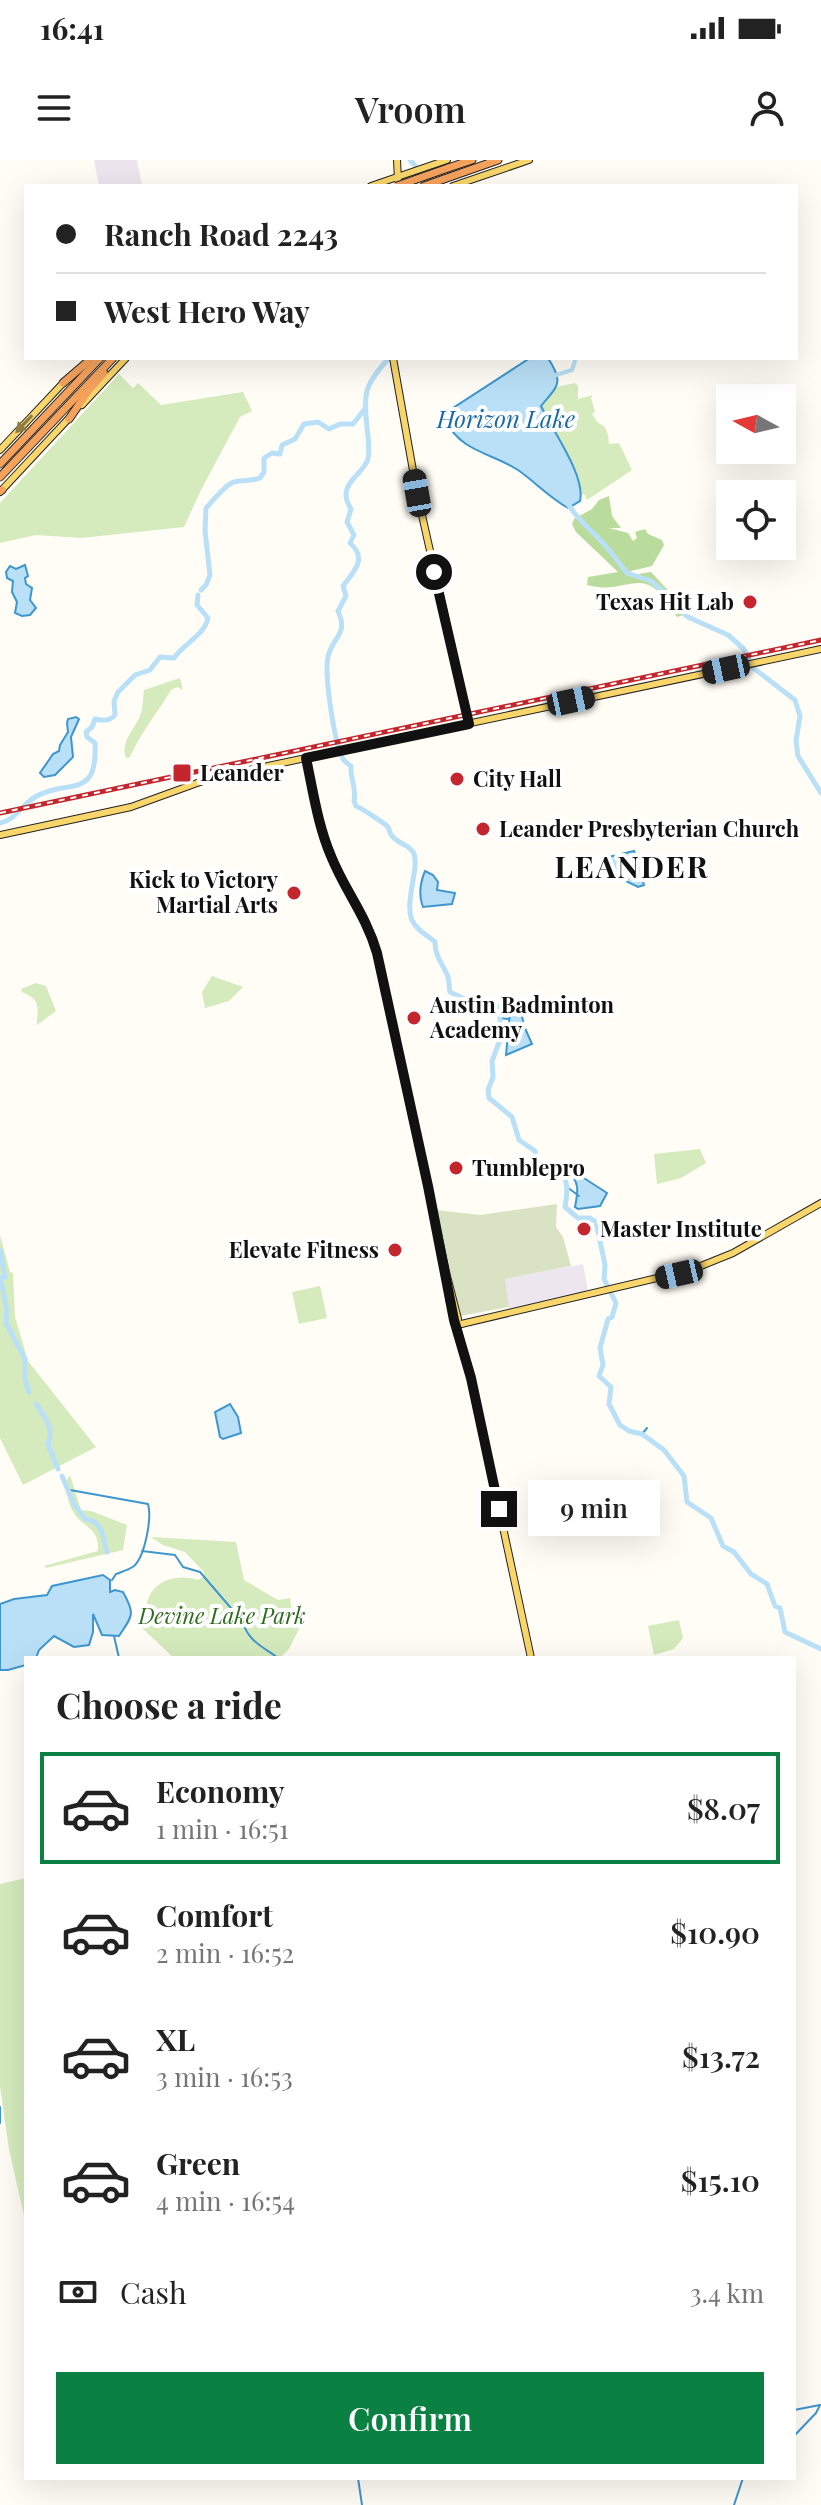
<!DOCTYPE html>
<meta charset="utf-8">
<style>
:root{--surface:#fff;--page:#f6f6f6;--text:#222;--muted:#767676;--line:#e0e0e0;--accent:#0b8043}
body{margin:0;font-family:"Playfair Display",serif;background:var(--page);color:var(--text);height:100vh;display:flex;flex-direction:column;font-size:30px;white-space:nowrap}
*{box-sizing:border-box;margin:0}
p{font-size:26px;color:var(--muted)}
.icon{flex:none;width:44px;height:44px;fill:none;stroke:currentColor;stroke-width:2;stroke-linecap:round;stroke-linejoin:round}
.map{position:relative;flex:1;overflow:hidden}
.side{position:absolute;left:24px;top:1496px;width:772px;height:824px;display:flex;flex-direction:column;background:var(--surface);border-radius:0px;box-shadow:0 8px 32px #0002}
.side>*{flex:none}
.guide{position:absolute;left:24px;top:24px;width:774px;height:176px;border-radius:0px;box-shadow:0 8px 32px #0002;display:grid;align-content:center;height:176px;padding:0 32px;background:var(--surface)}
.needle{width:52px;rotate:278deg}
.tools{position:absolute;left:716px;top:224px;display:grid;gap:16px}
.tools a{display:grid;place-items:center;width:80px;height:80px;border-radius:0px;background:var(--surface);box-shadow:0 8px 32px #0002;font-size:40px}
.end{position:absolute;width:36px;height:36px;margin:-18px;border:10px solid #111;background:#fff;box-shadow:0 0 0 4px #fff}
.from{border-radius:50%}
.bubble{position:absolute;height:56px;border-radius:0px;background:var(--surface);box-shadow:0 8px 32px #0002;font-size:26px;font-weight:600;line-height:56px;text-align:center}
.car{position:absolute;width:24px;height:48px;margin:-24px -12px;border-radius:10px;box-shadow:0 0 6px 2px #0007;background:linear-gradient(#222 24%,#8ab4d8 0 40%,#222 0 76%,#8ab4d8 0 86%,#222 0)}
.guide b{display:flex;align-items:center;gap:28px;height:76px;font-size:30px}
.guide b+b{border-top:2px solid var(--line)}
.guide i{width:20px;height:20px;background:var(--text)}
ul{padding:0;list-style:none}
li{display:flex;align-items:center;gap:24px;height:112px;margin:0 16px 12px;padding:0 16px;border:4px solid transparent;border-radius:0px}
li div{flex:1}
li b{display:block;font-size:30px}
li em{font-style:normal;font-weight:600}
li.on{border-color:var(--accent)}
li>.icon{width:72px;height:72px;stroke-width:1.5}
h2{padding:0 32px;font-size:36px;line-height:96px}
.pay{display:flex;align-items:center;gap:20px;height:88px;padding:0 32px;font-size:30px}
.pay p{margin-inline-start:auto}
.button{display:flex;gap:16px;margin-top:auto;padding:16px 32px}
.button a{flex:1;height:92px;border-radius:0px;background:var(--accent);color:#fff;font-size:32px;font-weight:600;line-height:92px;text-align:center}
.status{display:flex;justify-content:space-between;align-items:center;height:56px;padding:0 40px;background:var(--surface);direction:ltr}
.status svg{height:22px;fill:currentColor}
header{display:flex;justify-content:space-between;align-items:center;height:104px;padding:0 32px;background:var(--surface);font-size:36px;font-weight:600}
.map>svg:first-child{display:block}
.industrial{fill:#eee6ef}
.green{fill:#d5ebbd}
.forest{fill:#b9dc9c}
.cemetery{fill:#d9e3c4}
.water{fill:#b9e0f7;stroke:#3f96cf;stroke-width:2}
.lines{fill:none;stroke-linecap:round;stroke-linejoin:round}
.stream{stroke:#3f96cf;stroke-width:2}
.canal{stroke:#b9e0f7;stroke-width:4}
.river{stroke:#b9e0f7;stroke-width:5}
.major-casing{stroke:#222;stroke-width:8}
.highway-casing{stroke:#222;stroke-width:9}
.major{stroke:#f9d66b;stroke-width:6}
.highway{stroke:#f5a25d;stroke-width:7}
.rail-casing{stroke:#c4262e;stroke-width:5}
.rail{stroke:#fff;stroke-width:2;stroke-dasharray:6;stroke-linecap:butt}
.highway-bridge-casing{stroke:#222;stroke-width:9;stroke-linecap:butt}
.highway-bridge{stroke:#f5a25d;stroke-width:7}
.oneway{fill:#917d42}
.route{stroke:#111;stroke-width:10}
.poi-dot{fill:#c4262e;stroke:#fff;stroke-width:3}
.labels{text-anchor:middle;stroke-width:8;stroke-linejoin:round;paint-order:stroke}
.poi-label{font-size:22px;font-weight:bold;fill:#111;stroke:#fff;text-anchor:start}
.park-label{font-size:22px;font-style:italic;fill:#2f6b1f;stroke:#fff}
.water-label{font-size:24px;font-style:italic;fill:#1768a6;stroke:#fff}
.district-label{font-size:30px;font-weight:bold;letter-spacing:2px;fill:#111;stroke:#fff}
</style>
<div class="status"><b>16:41</b><svg viewBox="0 0 49 12"><path d="M0 12V9h3v3zM5 12V6h3v6zM10 12V3h3v9zM15 12V0h3v12zM26 1h20v11H26zM47 4h2v5h-2z"/></svg></div>
<header><svg class="icon" aria-label="menu" viewBox="0 0 24 24"><path d="M4 6h16M4 12h16M4 18h16"/></svg>Vroom<svg class="icon" aria-label="person" viewBox="0 0 24 24"><circle cx="12" cy="8" r="4"/><path d="M4 21q1-7 8-7t8 7"/></svg></header>
<div class="map">
<svg width="821" height="2345" viewBox="0 0 821 2345">
<rect width="100%" height="100%" fill="#fffdf5"/>
<g class="industrial">
<polygon points="94,0 137,0 142,26 99,26"/>
<polygon points="583,1104 589,1135 510,1152 504,1119"/>
</g>
<g class="green">
<polygon points="119,214 133,228 138,223 161,245 243,232 252,251 240,257 201,330 184,367 82,378 36,375 0,383 0,343"/>
<path d="M575 223 578 226V239L593 235 591 238 595 252 592 254 598 263C608 266 608 275 609 284L619 283 632 310 587 340 585 335 578 333 536 246 552 228Z"/>
<path d="M180 518 183 530 177 527 171 530C158 552 139 575 130 597L126 598C120 582 134 570 140 556 143 548 143 538 144 530Z"/>
<polygon points="212,816 243,827 229,841 205,848 202,832"/>
<path d="M36 823 46 826 56 851 37 865C37 847 42 840 22 832L21 829Z"/>
<polygon points="700,989 706,1003 681,1018 657,1024 654,994"/>
<polygon points="0,1075 10,1112 13,1113 15,1157 28,1201 96,1287 23,1325 0,1278"/>
<polygon points="320,1126 327,1158 299,1164 292,1132"/>
<path d="M70 1315 81 1350 91 1351 127 1365 123 1390 46 1408 44 1406 98 1391C100 1366 81 1368 72 1350 68 1342 67 1333 64 1325Z"/>
<path d="M151 1377 236 1382 244 1420 278 1440 290 1438 293 1459 299 1469 289 1489 280 1498H174L142 1468C146 1458 144 1447 149 1437 157 1418 181 1414 198 1420L204 1416V1412L185 1392 163 1385Z"/>
<polygon points="679,1460 683,1478 674,1489 654,1495 648,1466"/>
<polygon points="26,1718 26,2065 9,1989 0,1926 0,1724"/>
</g>
<path class="forest" d="M609 336 612 356 621 368H609L628 373 633 381 637 378 635 372 645 369 648 374 662 380 664 385 652 406 631 411 626 416 651 412 689 453 677 457C643 397 630 437 587 425L588 417 618 412 576 372 572 364 574 359 592 349 599 340Z"/>
<polygon class="cemetery" points="557,1044 556,1067 563,1077 571,1106 505,1119 509,1147 460,1156 437,1050 480,1055"/>
<g class="water">
<path d="M530 198H548C565 224 557 226 541 246 552 270 586 316 580 341L568 348C550 338 535 322 518 310 492 293 461 292 446 261L450 250Z"/>
<polygon points="25,405 28,416 25,418 26,424 32,428 30,440 36,448 30,455 22,456 15,453 17,442 12,432 13,421 7,418 6,412 10,406 16,409"/>
<polygon points="76,557 79,559 71,577 73,597 55,615 44,617 40,613 53,594 59,591 60,585 68,572 67,563 68,559"/>
<polygon points="634,691 644,725 638,727 605,711 604,698"/>
<path d="M425 711 433 715 438 722 437 730 455 733 452 744 423 747C418 734 420 723 425 711Z"/>
<polygon points="521,851 524,866 532,884 506,895 510,852"/>
<path d="M570 1009 607 1033 600 1046 578 1049 575 1047C578 1032 580 1022 568 1011Z"/>
<polygon points="230,1244 238,1257 241,1273 223,1279 220,1277 215,1252"/>
<path d="M103 1415 110 1420V1432L115 1430 123 1432C136 1455 132 1456 119 1476L102 1475 93 1454V1472L89 1485 74 1487 54 1476 39 1490 36 1498H26V1505L8 1510H0V1444L14 1439 47 1435 52 1426Z"/>
</g>
<g class="lines">
<g class="stream">
<polyline points="413,711 415,712"/>
<polyline points="499,858 508,859"/>
<polyline points="567,1027 579,1036"/>
<polyline points="642,1274 647,1268"/>
<path d="M70 1330 148 1344C152 1358 145 1396 134 1406 129 1410 121 1412 116 1414L112 1420"/>
<path d="M142 1391 175 1395 183 1407 200 1412 242 1461C249 1482 262 1486 278 1498"/>
<polyline points="114,1476 119,1498"/>
<polyline points="0,1947 0,1963"/>
<polyline points="794,2250 820,2245"/>
<polyline points="794,2276 816,2253 820,2245"/>
<polyline points="358,2318 362,2345"/>
<polyline points="734,2345 743,2318"/>
</g>
<polyline class="canal" points="553,216 572,210 576,198"/>
<g class="river">
<polyline points="410,0 420,11"/>
<path d="M389 198C365 225 363 231 367 267 368 276 370 290 368 299 362 317 335 324 351 349L347 362 354 375 350 383C368 399 354 411 343 426L346 436 338 451C349 475 332 477 328 497 324 514 334 580 342 597 343 600 348 604 351 606 350 619 357 629 354 641L356 646C361 648 384 663 387 666 393 674 387 671 393 677 399 684 408 684 413 692 421 704 404 741 412 760 417 771 427 775 435 782 435 797 443 804 448 817 449 822 449 827 450 832 459 836 468 842 478 844 487 845 491 843 500 847V880L492 901 493 917 488 930 489 938 512 957 519 980 535 991 539 1006C544 1008 554 1007 558 1010 570 1017 567 1036 565 1047L578 1058H590L596 1062 605 1105 604 1119 616 1143 612 1157 608 1159 600 1188 603 1205 599 1216 611 1227 609 1244 620 1265 629 1271 642 1274 664 1290 684 1316 687 1342 711 1358 723 1386 734 1392 751 1414 767 1424 775 1446 780 1448 785 1472 821 1489"/>
<path d="M567 342C577 361 595 372 608 389"/>
<polyline points="610,391 627,413 651,421 678,444 685,455"/>
<path d="M201 430 206 425 210 415 205 371 206 348C214 340 227 321 239 321 247 320 252 321 260 318L264 312V298L272 293 280 294 282 285 295 279 304 264 318 262 329 269 340 264H353L364 250"/>
<polyline points="688,457 728,475 744,489 752,507 795,540 800,556 796,581 798,596 821,633"/>
<path d="M0 663C16 660 21 645 35 637 68 618 98 641 95 583L87 577 86 572 92 567 95 559C102 561 110 561 115 555L114 541 118 532 135 515 150 510 160 497 174 498C184 483 204 476 208 458L197 445 198 435"/>
<polyline points="0,1090 5,1117 2,1117 1,1121 7,1150 6,1163 25,1199 25,1220 29,1232"/>
<path d="M36 1244C45 1256 54 1269 48 1284L58 1309"/>
<path d="M62 1316 74 1344 85 1359C103 1361 103 1377 107 1392"/>
</g>
<defs>
<g id="major">
<polyline points="397,0 398,20"/>
<polyline points="371,26 447,0"/>
<polyline points="453,26 529,0"/>
<polyline points="393,198 417,333 469,564"/>
<polyline points="82,245 126,198"/>
<polyline points="0,290 65,221"/>
<polyline points="0,332 71,256"/>
<path d="M306 598C313 631 318 666 331 696 345 730 367 756 377 793L447 1116 458 1159 457 1165"/>
<polyline points="0,675 131,647 211,618 821,489"/>
<polyline points="449,1139 471,1218 531,1498"/>
<polyline points="457,1165 691,1110 733,1093 821,1043"/>
</g>
<g id="highway">
<polyline points="448,8 472,0"/>
<polyline points="424,26 498,0"/>
<polyline points="63,223 92,198"/>
<polyline points="69,259 89,230 104,213"/>
<polyline points="0,304 100,198"/>
<polyline points="0,317 113,198"/>
<polyline points="0,331 2,330"/>
</g>
</defs>
<use href="#major" class="major-casing"/>
<use href="#highway" class="highway-casing"/>
<use href="#major" class="major"/>
<use href="#highway" class="highway"/>
<defs>
<polyline id="rail" points="0,653 821,480"/>
</defs>
<use href="#rail" class="rail-casing"/>
<use href="#rail" class="rail"/>
<defs>
<polyline id="highway-bridge" points="397,26 448,8"/>
</defs>
<use href="#highway-bridge" class="highway-bridge-casing"/>
<use href="#highway-bridge" class="highway-bridge"/>
</g>
<defs><path id="oneway-solid" d="M-6-.8H1V-3.2L6.5 0L1 3.2V.8H-6Z" transform="scale(2)"/></defs>
<use class="oneway" href="#oneway-solid" transform="translate(24 264) rotate(133)"/>
<g class="lines">
<path class="route" d="M434 412 469 564 306 598C313 631 318 666 331 696 345 731 366 755 377 793L428 1026 454 1160 471 1218 499 1349"/>
</g>
<g class="poi-dot">
<circle cx="750" cy="442" r="8"/>
<rect x="172" y="603" width="20" height="20" rx="4"/>
<circle cx="457" cy="619" r="8"/>
<circle cx="483" cy="669" r="8"/>
<circle cx="294" cy="733" r="8"/>
<circle cx="414" cy="858" r="8"/>
<circle cx="456" cy="1008" r="8"/>
<circle cx="584" cy="1069" r="8"/>
<circle cx="395" cy="1090" r="8"/>
</g>
<g class="labels">
<g class="poi-label">
<text x="734" y="450" text-anchor="end">Texas Hit Lab</text>
<text x="200" y="621">Leander</text>
<text x="473" y="627">City Hall</text>
<text x="499" y="677">Leander Presbyterian Church</text>
<text x="278" y="728" text-anchor="end">Kick to Victory<tspan x="278" dy="25">Martial Arts</tspan></text>
<text x="430" y="853">Austin Badminton<tspan x="430" dy="25">Academy</tspan></text>
<text x="472" y="1016">Tumblepro</text>
<text x="600" y="1077">Master Institute</text>
<text x="379" y="1098" text-anchor="end">Elevate Fitness</text>
</g>
<g class="park-label">
<text x="222" y="1464">Devine Lake Park</text>
</g>
<g class="water-label">
<text x="506" y="268">Horizon Lake</text>
</g>
<g class="district-label">
<text x="632" y="718">LEANDER</text>
</g>
</g>
</svg>
<div class="tools">
<a><svg class="needle" viewBox="-14 -14 28 28"><path d="M0-13l5 13h-10z" fill="#e53935"/><path d="M0 13l5-13h-10z" fill="#767676"/></svg></a>
<a><svg class="icon" aria-label="locate" viewBox="0 0 24 24"><circle cx="12" cy="12" r="6"/><path d="M12 2v4M12 18v4M2 12h4M18 12h4"/></svg></a>
</div>
<i class="end from" style="left:434px;top:412px"></i>
<i class="end" style="left:499px;top:1349px"></i>
<div class="bubble" style="left:528px;top:1320px;width:132px">9 min</div>
<i class="car" style="left:417px;top:333px;rotate:350deg"></i>
<i class="car" style="left:726px;top:509px;rotate:258deg"></i>
<i class="car" style="left:571px;top:541px;rotate:78deg"></i>
<i class="car" style="left:679px;top:1114px;rotate:257deg"></i>
<div class="guide">
<b><i class="from"></i>Ranch Road 2243</b>
<b><i></i>West Hero Way</b>
</div>
<section class="side">
<h2>Choose a ride</h2>
<ul>
<li class="on"><svg class="icon" aria-label="car" viewBox="0 0 24 24"><path d="M5 17H2v-5l4-1 3-4h7l3 4 3 1v5h-3M9 17h6M6 11h13"/><circle cx="7" cy="17" r="2"/><circle cx="17" cy="17" r="2"/></svg><div><b>Economy</b><p>1 min · 16:51</p></div><em>$8.07</em></li>
<li><svg class="icon" aria-label="car" viewBox="0 0 24 24"><path d="M5 17H2v-5l4-1 3-4h7l3 4 3 1v5h-3M9 17h6M6 11h13"/><circle cx="7" cy="17" r="2"/><circle cx="17" cy="17" r="2"/></svg><div><b>Comfort</b><p>2 min · 16:52</p></div><em>$10.90</em></li>
<li><svg class="icon" aria-label="car" viewBox="0 0 24 24"><path d="M5 17H2v-5l4-1 3-4h7l3 4 3 1v5h-3M9 17h6M6 11h13"/><circle cx="7" cy="17" r="2"/><circle cx="17" cy="17" r="2"/></svg><div><b>XL</b><p>3 min · 16:53</p></div><em>$13.72</em></li>
<li><svg class="icon" aria-label="car" viewBox="0 0 24 24"><path d="M5 17H2v-5l4-1 3-4h7l3 4 3 1v5h-3M9 17h6M6 11h13"/><circle cx="7" cy="17" r="2"/><circle cx="17" cy="17" r="2"/></svg><div><b>Green</b><p>4 min · 16:54</p></div><em>$15.10</em></li>
</ul>
<div class="pay"><svg class="icon" aria-label="cash" viewBox="0 0 24 24"><path d="M3 7h18v10H3z"/><circle cx="12" cy="12" r="2"/></svg>Cash<p>3.4 km</p></div>
<div class="button"><a>Confirm</a></div>
</section>
</div>
